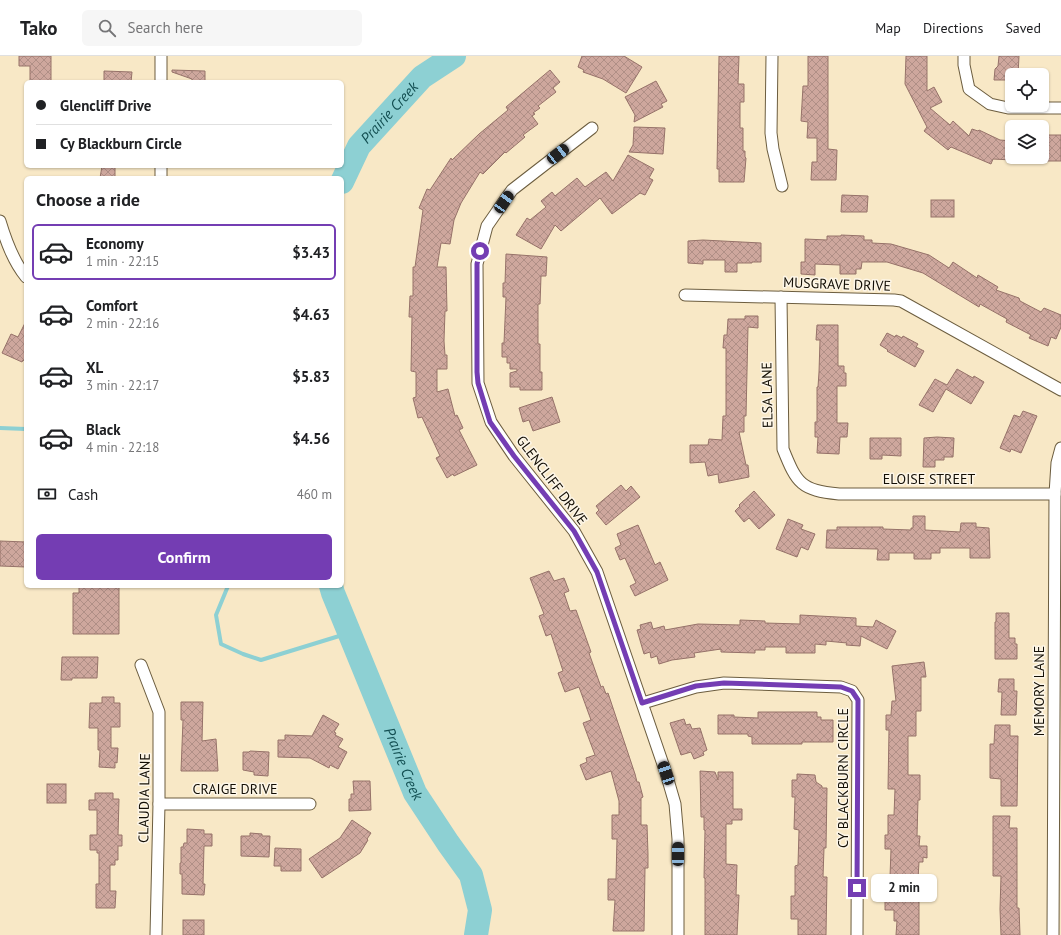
<!DOCTYPE html>
<meta charset="utf-8">
<style>
:root{--surface:#fff;--page:#f6f6f6;--text:#202124;--muted:#757577;--line:#e0e0e0;--accent:#743db3}
body{margin:0;font-family:"PT Sans",sans-serif;background:var(--page);color:var(--text);height:100vh;display:flex;flex-direction:column;font-size:15px;white-space:nowrap}
*{box-sizing:border-box;margin:0}
p{font-size:13px;color:var(--muted)}
.icon{flex:none;width:22px;height:22px;fill:none;stroke:currentColor;stroke-width:2;stroke-linecap:round;stroke-linejoin:round}
.map{position:relative;flex:1;overflow:hidden}
.drawer{position:absolute;left:24px;top:120px;width:320px;height:412px;display:flex;flex-direction:column;background:var(--surface);border-radius:6px;box-shadow:0 1px 3px #0004}
.drawer>*{flex:none}
.top-card{position:absolute;left:24px;top:24px;width:320px;height:88px;border-radius:6px;box-shadow:0 1px 3px #0004;display:grid;align-content:center;height:88px;padding:0 12px;background:var(--surface)}
.tools{position:absolute;left:1005px;top:12px;display:grid;gap:8px}
.tools a{display:grid;place-items:center;width:44px;height:44px;border-radius:6px;background:var(--surface);box-shadow:0 1px 3px #0004;font-size:20px}
.end{position:absolute;width:18px;height:18px;margin:-9px;border:5px solid #743db3;background:#fff;box-shadow:0 0 0 2px #fff}
.from{border-radius:50%}
.bubble{position:absolute;height:28px;border-radius:6px;background:var(--surface);box-shadow:0 1px 3px #0004;font-size:13px;font-weight:700;line-height:28px;text-align:center}
.car{position:absolute;width:12px;height:24px;margin:-12px -6px;border-radius:5px;box-shadow:0 0 3px 1px #0007;background:linear-gradient(#222 24%,#8ab4d8 0 40%,#222 0 76%,#8ab4d8 0 86%,#222 0)}
.top-card b{display:flex;align-items:center;gap:14px;height:38px;font-size:15px}
.top-card b+b{border-top:1px solid var(--line)}
.top-card i{width:10px;height:10px;background:var(--text)}
ul{padding:0;list-style:none}
li{display:flex;align-items:center;gap:12px;height:56px;margin:0 8px 6px;padding:0 4px;border:2px solid transparent;border-radius:6px}
li div{flex:1}
li b{display:block;font-size:15px}
li em{font-style:normal;font-weight:700}
li.selected{border-color:var(--accent)}
li>.icon{width:36px;height:36px;stroke-width:1.5}
h2{padding:0 12px;font-size:18px;line-height:48px}
.pay{display:flex;align-items:center;gap:10px;height:44px;padding:0 12px;font-size:15px}
.pay p{margin-inline-start:auto}
.button{display:flex;gap:8px;margin-top:auto;padding:8px 12px}
.button a{flex:1;height:46px;border-radius:6px;background:var(--accent);color:#fff;font-size:16px;font-weight:700;line-height:46px;text-align:center}
header{display:flex;align-items:center;gap:24px;box-sizing:border-box;height:56px;padding:0 20px;background:var(--surface);border-bottom:1px solid var(--line)}
header strong{font-size:19px}
nav{display:flex;gap:22px;margin-inline-start:auto;font-size:14px}
.search{width:280px;height:36px;background:var(--page);display:flex;align-items:center;gap:10px;box-sizing:border-box;padding:0 14px;border-radius:6px;color:var(--muted);font-size:15px}
.map>svg:first-child{display:block}
.lines{fill:none;stroke-linecap:round;stroke-linejoin:round}
.stream{stroke:#8dd0d3;stroke-width:4}
.river{stroke:#8dd0d3;stroke-width:24}
.building{fill:url(#building-cross-hatch);stroke:#967269}
.minor-casing{stroke:#6c5d3f;stroke-width:13}
.minor{stroke:#fff;stroke-width:11}
.route{stroke:#743db3;stroke-width:5}
.labels{text-anchor:middle;stroke-width:3;stroke-linejoin:round;paint-order:stroke}
.street-label{font-size:14px;fill:#130e04;stroke:#fdf6e8}
.water-label{font-size:15px;font-style:italic;fill:#134f52;stroke:#fdf6e8}
</style>
<header>
<strong>Tako</strong>
<div class="search"><svg class="icon" aria-label="search" viewBox="0 0 24 24"><circle cx="10" cy="10" r="6"/><path d="M15 15l6 6"/></svg>Search here</div>
<nav><a>Map</a><a>Directions</a><a>Saved</a></nav>
</header>
<div class="map">
<svg width="1061" height="879" viewBox="0 0 1061 879">
<defs>
<pattern id="building-cross-hatch" width="8" height="8" patternUnits="userSpaceOnUse"><rect width="8" height="8" fill="#cea79d"/><path d="M0 0l8 8M0 8l8-8" fill="none" stroke="#b08f86"/></pattern>
</defs>
<rect width="100%" height="100%" fill="#f8e8c6"/>
<g class="lines">
<g class="stream">
<polyline points="0,372 26,373"/>
<polyline points="228,530 216,559 221,588 243,598 261,604 349,577"/>
</g>
<g class="river">
<path id="s1" d="M342 126 359 90 422 21 454 0"/>
<path id="s2" d="M331 530 333 537 415 737 448 787 471 819 480 854 476 879"/>
</g>
</g>
<g class="building">
<polygon points="19,0 51,0 51,26 30,26 30,10 19,10"/>
<polygon points="582,0 624,0 642,11 626,37 603,23 583,16 584,14 578,11"/>
<polygon points="719,0 739,0 738,28 744,28 744,46 740,46 740,72 743,72 743,95 745,95 745,101 746,102 744,126 719,126 719,113 717,113"/>
<polygon points="808,0 828,0 828,93 837,94 836,124 811,124 812,106 817,106 817,82 807,82 808,66 801,65 803,30 808,30"/>
<polygon points="906,0 927,0 927,35 934,31 942,46 930,52 950,69 953,65 969,80 972,73 978,75 979,74 1000,84 1012,85 1012,104 993,103 991,108 951,91 948,94 924,75 927,71 905,28"/>
<polygon points="999,0 1019,0 1018,19 1012,19 1012,24 994,24 995,13 998,10"/>
<polygon points="172,14 205,15 205,26 192,26 192,23 172,16"/>
<polygon points="550,14 560,26 553,32 556,36 538,50 540,52 533,57 535,58 532,60 538,68 523,79 525,81 506,97 505,96 483,118 480,116 461,147 454,164 450,188 441,187 437,211 446,211 447,255 445,255 444,285 445,299 447,299 447,313 437,313 437,336 448,333 455,360 457,359 463,372 459,374 477,409 454,420 453,418 447,422 436,402 440,400 422,361 418,362 413,342 416,341 416,316 411,315 412,261 409,261 410,240 413,240 413,211 415,211 423,154 419,152 427,133 430,134 451,102 452,104 479,78 508,54 506,51"/>
<polygon points="104,15 132,16 131,26 104,26"/>
<polygon points="656,25 667,45 661,48 663,51 634,66 635,59 625,41"/>
<polygon points="634,71 665,72 663,98 629,96 633,89"/>
<polygon points="1047,79 1061,79 1061,105 1046,105"/>
<polygon points="628,99 654,113 649,122 653,124 645,139 640,137 612,158 600,142 561,175 555,169 541,193 516,179 527,162 530,164 546,151 541,145 552,136 555,140 577,122 585,131 606,116 613,125"/>
<polygon points="102,110 115,110 115,122 100,122"/>
<polygon points="842,139 868,140 867,156 841,156"/>
<rect x="931" y="144" width="23" height="17"/>
<polygon points="841,179 864,180 864,184 872,184 872,187 891,188 929,199 949,212 953,206 977,222 978,219 998,231 996,234 1019,242 1020,245 1041,256 1044,252 1061,259 1061,271 1056,283 1051,281 1048,290 1029,282 1031,279 1006,266 1007,263 980,248 979,251 923,217 887,206 862,206 861,213 856,213 856,218 840,218 840,209 815,208 815,219 801,218 801,206 805,206 805,183 827,184 827,180 841,180"/>
<polygon points="703,184 761,187 761,206 752,206 752,207 737,207 737,216 725,216 725,204 703,204 703,208 688,207 688,185"/>
<polygon points="506,198 547,201 546,220 541,220 540,248 538,248 538,288 540,288 540,316 542,316 542,334 520,334 520,331 510,331 510,317 517,315 517,313 510,313 510,307 507,307 507,301 502,301 502,287 504,287 506,241 503,241 503,227 505,227"/>
<polygon points="745,260 758,260 758,272 748,271 746,360 744,360 744,376 739,376 746,409 748,409 749,421 719,427 718,418 708,420 705,406 690,407 690,389 708,389 709,383 722,384 723,360 726,360 726,292 723,292 724,279 727,279 728,263 745,263"/>
<polygon points="26,265 26,306 23,304 22,306 2,297 11,278 18,281"/>
<polygon points="817,269 838,269 838,310 844,310 844,317 846,317 846,330 837,330 837,367 848,367 847,381 840,381 839,398 817,397 818,381 815,381 815,366 817,366 817,331 818,331 819,316 820,284 816,284"/>
<polygon points="887,277 895,281 896,279 902,282 903,280 918,288 916,291 924,295 915,311 887,295 888,294 880,289"/>
<polygon points="957,313 973,322 974,320 984,326 971,348 946,333 933,356 919,349 935,323 947,329"/>
<polygon points="552,341 560,366 533,375 529,364 523,366 519,352"/>
<polygon points="1023,355 1037,360 1021,397 1011,393 1010,396 1000,392 1014,359 1020,361"/>
<polygon points="937,381 954,382 953,401 944,401 944,404 935,404 935,411 923,411 924,382"/>
<polygon points="870,382 901,382 901,400 882,399 882,403 870,403"/>
<polygon points="621,429 626,435 631,430 640,441 606,469 596,457 599,454 596,450"/>
<polygon points="754,435 775,459 759,473 749,462 744,466 735,455 740,450 739,449"/>
<polygon points="913,460 925,460 925,474 960,476 961,467 976,467 976,471 989,472 990,502 970,502 970,492 940,492 940,497 931,497 931,503 914,503 914,497 889,497 889,504 877,504 878,493 826,492 827,474 837,474 837,471 883,471 883,473 911,474 911,472 913,472"/>
<polygon points="788,463 803,469 801,473 815,478 808,494 801,491 797,501 776,493"/>
<polygon points="638,469 655,509 660,506 668,524 635,540 630,530 636,527 625,502 620,504 615,492 621,489 617,478"/>
<polygon points="0,485 26,486 26,511 0,510"/>
<polygon points="549,515 554,525 564,522 569,535 564,537 570,555 576,554 591,596 589,597 601,631 603,630 606,638 608,637 635,718 637,726 639,726 643,741 641,742 641,769 647,769 648,798 648,812 645,812 644,875 613,875 615,844 608,844 608,823 616,823 617,783 612,783 612,759 619,759 619,745 611,715 586,724 580,709 587,706 586,702 595,699 583,667 591,664 579,631 565,636 558,617 563,615 551,578 546,580 539,560 544,558 530,522"/>
<polygon points="79,530 119,530 119,578 73,578 73,537 79,537"/>
<polygon points="996,557 1009,557 1009,582 1015,582 1015,588 1017,588 1017,603 995,603 995,566 996,566"/>
<polygon points="800,559 856,562 856,570 873,571 876,564 896,575 887,593 861,580 860,590 846,589 847,587 826,585 826,589 815,588 815,597 786,597 786,591 765,591 765,594 755,594 755,597 721,596 721,593 694,597 695,601 672,604 659,608 657,600 651,602 650,596 644,598 637,574 641,573 640,569 651,566 653,573 664,570 665,574 698,568 740,569 740,564 765,565 765,567 800,568"/>
<polygon points="62,601 98,601 97,622 72,622 72,624 61,624"/>
<polygon points="924,606 926,621 921,621 921,655 916,655 916,680 908,680 908,719 920,719 920,744 918,744 917,780 920,780 919,790 927,790 927,802 923,801 923,806 919,806 917,840 919,840 919,879 896,879 897,865 894,865 894,854 885,854 885,840 887,840 887,821 890,821 891,793 885,793 885,779 888,779 888,759 894,759 895,733 888,733 889,674 886,674 886,659 891,659 892,645 896,645 892,610"/>
<polygon points="999,623 1014,623 1014,635 1017,635 1016,659 1001,659 1002,636 998,636"/>
<polygon points="102,641 114,641 114,647 120,647 120,671 111,671 111,692 118,692 117,707 115,706 115,712 99,711 100,694 98,694 98,672 89,672 90,647 102,647"/>
<polygon points="181,646 203,646 202,685 216,683 218,715 181,715 183,664 181,664"/>
<polygon points="758,656 817,656 817,661 821,661 821,664 833,664 833,686 802,686 802,688 752,688 752,681 748,680 748,678 718,678 718,659 734,659 734,661 758,662"/>
<polygon points="323,659 339,668 334,676 336,677 335,679 343,683 338,691 347,696 338,713 330,709 329,712 310,702 278,701 278,684 285,684 285,679 312,680"/>
<polygon points="684,663 686,669 690,668 692,673 700,672 707,694 703,696 704,699 694,703 691,696 681,699 670,667"/>
<polygon points="995,669 1010,669 1010,680 1018,680 1017,750 1001,750 1001,723 990,722 990,688 994,688"/>
<polygon points="250,695 269,696 268,720 254,719 254,716 243,714 243,696 249,696"/>
<polygon points="700,715 715,716 718,724 718,716 733,716 733,753 742,753 742,764 732,764 732,768 726,768 726,808 737,809 736,839 739,839 737,879 705,879 705,822 704,822 705,774 704,774 704,761 701,761"/>
<polygon points="797,718 815,719 816,726 822,730 822,732 827,732 826,792 824,792 823,821 827,821 826,879 798,879 798,863 791,863 791,840 795,840 795,810 798,809 799,774 794,773 795,741 792,741 792,724 797,724"/>
<polygon points="353,725 370,725 371,754 349,755 349,743 351,743 351,738 354,738"/>
<rect x="47" y="728" width="19" height="19"/>
<polygon points="95,737 113,737 113,743 119,743 118,779 122,779 122,790 118,790 118,804 115,804 115,809 110,809 110,835 116,835 115,852 96,852 96,828 99,828 99,797 97,797 97,794 90,794 90,779 97,779 97,754 89,754 89,744 95,744"/>
<polygon points="993,760 1010,760 1009,772 1017,772 1017,852 1019,852 1020,879 1001,879 1000,853 1001,820 993,820"/>
<polygon points="352,764 371,777 367,783 368,784 360,797 322,822 309,803 340,782"/>
<polygon points="187,773 204,774 204,778 212,778 212,790 204,790 203,828 205,828 204,839 182,838 182,818 180,818 180,807 181,807 181,791 183,791 184,787 187,787"/>
<polygon points="250,777 262,778 262,780 270,780 269,801 241,800 241,780 250,780"/>
<polygon points="275,792 301,793 301,815 281,815 281,810 274,810"/>
<rect x="183" y="864" width="21" height="15"/>
</g>
<g class="lines">
<defs>
<g id="minor">
<polyline points="161,0 161,26"/>
<polyline points="772,0 771,77 773,93 782,130"/>
<polyline points="964,0 964,9 969,33 990,48 1008,52 1061,52"/>
<polyline points="592,72 512,134 487,170 477,208 478,327 491,366 514,400 574,475 597,516 666,717 675,748 678,783 678,879"/>
<polyline points="161,110 161,122"/>
<path d="M0 165C6 185 13 205 26 221"/>
<polyline points="685,239 894,244 901,245 1061,334"/>
<path d="M781 241 783 393C797 428 801 434 839 438H1055"/>
<polyline points="141,609 159,656 159,748 156,879"/>
<polyline points="643,647 696,631 724,627 841,631 852,635 858,644 857,879"/>
<polyline points="159,748 310,748"/>
<polyline points="1053,879 1055,438 1057,407 1061,392"/>
</g>
</defs>
<use href="#minor" class="minor-casing"/>
<use href="#minor" class="minor"/>
</g>
<g class="lines">
<polyline class="route" points="480,195 477,208 477,316 478,327 490,366 514,400 574,475 597,516 642,647 696,630 724,627 841,631 852,635 858,644 857,832"/>
</g>
<g class="labels">
<g class="street-label">
<text transform="translate(837 228) rotate(2)" y="5">MUSGRAVE DRIVE</text>
<text transform="translate(767 339) rotate(-91)" y="5">ELSA LANE</text>
<text x="929" y="428">ELOISE STREET</text>
<text transform="translate(552 424) rotate(53)" y="5">GLENCLIFF DRIVE</text>
<text transform="translate(1039 635) rotate(-90)" y="5">MEMORY LANE</text>
<text transform="translate(843 722) rotate(-90)" y="5">CY BLACKBURN CIRCLE</text>
<text x="235" y="738">CRAIGE DRIVE</text>
<text transform="translate(144 742) rotate(-89)" y="5">CLAUDIA LANE</text>
</g>
<g class="water-label">
<text dy="5" stroke="none"><textPath href="#s1" startOffset="85">Prairie Creek</textPath></text>
<text dy="5" stroke="none"><textPath href="#s2" startOffset="192">Prairie Creek</textPath></text>
</g>
</g>
</svg>
<div class="tools">
<a><svg class="icon" aria-label="locate" viewBox="0 0 24 24"><circle cx="12" cy="12" r="6"/><path d="M12 2v4M12 18v4M2 12h4M18 12h4"/></svg></a>
<a><svg class="icon" aria-label="layers" viewBox="0 0 24 24"><path d="M12 4l9 5-9 5-9-5zM3 14l9 5 9-5"/></svg></a>
</div>
<i class="end from" style="left:480px;top:195px"></i>
<i class="end" style="left:857px;top:832px"></i>
<div class="bubble" style="left:871px;top:818px;width:66px">2 min</div>
<i class="car" style="left:558px;top:98px;rotate:52deg"></i>
<i class="car" style="left:504px;top:146px;rotate:35deg"></i>
<i class="car" style="left:666px;top:717px;rotate:341deg"></i>
<i class="car" style="left:678px;top:798px;rotate:0deg"></i>
<div class="top-card">
<b><i class="from"></i>Glencliff Drive</b>
<b><i></i>Cy Blackburn Circle</b>
</div>
<section class="drawer">
<h2>Choose a ride</h2>
<ul>
<li class="selected"><svg class="icon" aria-label="car" viewBox="0 0 24 24"><path d="M5 17H2v-5l4-1 3-4h7l3 4 3 1v5h-3M9 17h6M6 11h13"/><circle cx="7" cy="17" r="2"/><circle cx="17" cy="17" r="2"/></svg><div><b>Economy</b><p>1 min · 22:15</p></div><em>$3.43</em></li>
<li><svg class="icon" aria-label="car" viewBox="0 0 24 24"><path d="M5 17H2v-5l4-1 3-4h7l3 4 3 1v5h-3M9 17h6M6 11h13"/><circle cx="7" cy="17" r="2"/><circle cx="17" cy="17" r="2"/></svg><div><b>Comfort</b><p>2 min · 22:16</p></div><em>$4.63</em></li>
<li><svg class="icon" aria-label="car" viewBox="0 0 24 24"><path d="M5 17H2v-5l4-1 3-4h7l3 4 3 1v5h-3M9 17h6M6 11h13"/><circle cx="7" cy="17" r="2"/><circle cx="17" cy="17" r="2"/></svg><div><b>XL</b><p>3 min · 22:17</p></div><em>$5.83</em></li>
<li><svg class="icon" aria-label="car" viewBox="0 0 24 24"><path d="M5 17H2v-5l4-1 3-4h7l3 4 3 1v5h-3M9 17h6M6 11h13"/><circle cx="7" cy="17" r="2"/><circle cx="17" cy="17" r="2"/></svg><div><b>Black</b><p>4 min · 22:18</p></div><em>$4.56</em></li>
</ul>
<div class="pay"><svg class="icon" aria-label="cash" viewBox="0 0 24 24"><path d="M3 7h18v10H3z"/><circle cx="12" cy="12" r="2"/></svg>Cash<p>460 m</p></div>
<div class="button"><a>Confirm</a></div>
</section>
</div>
